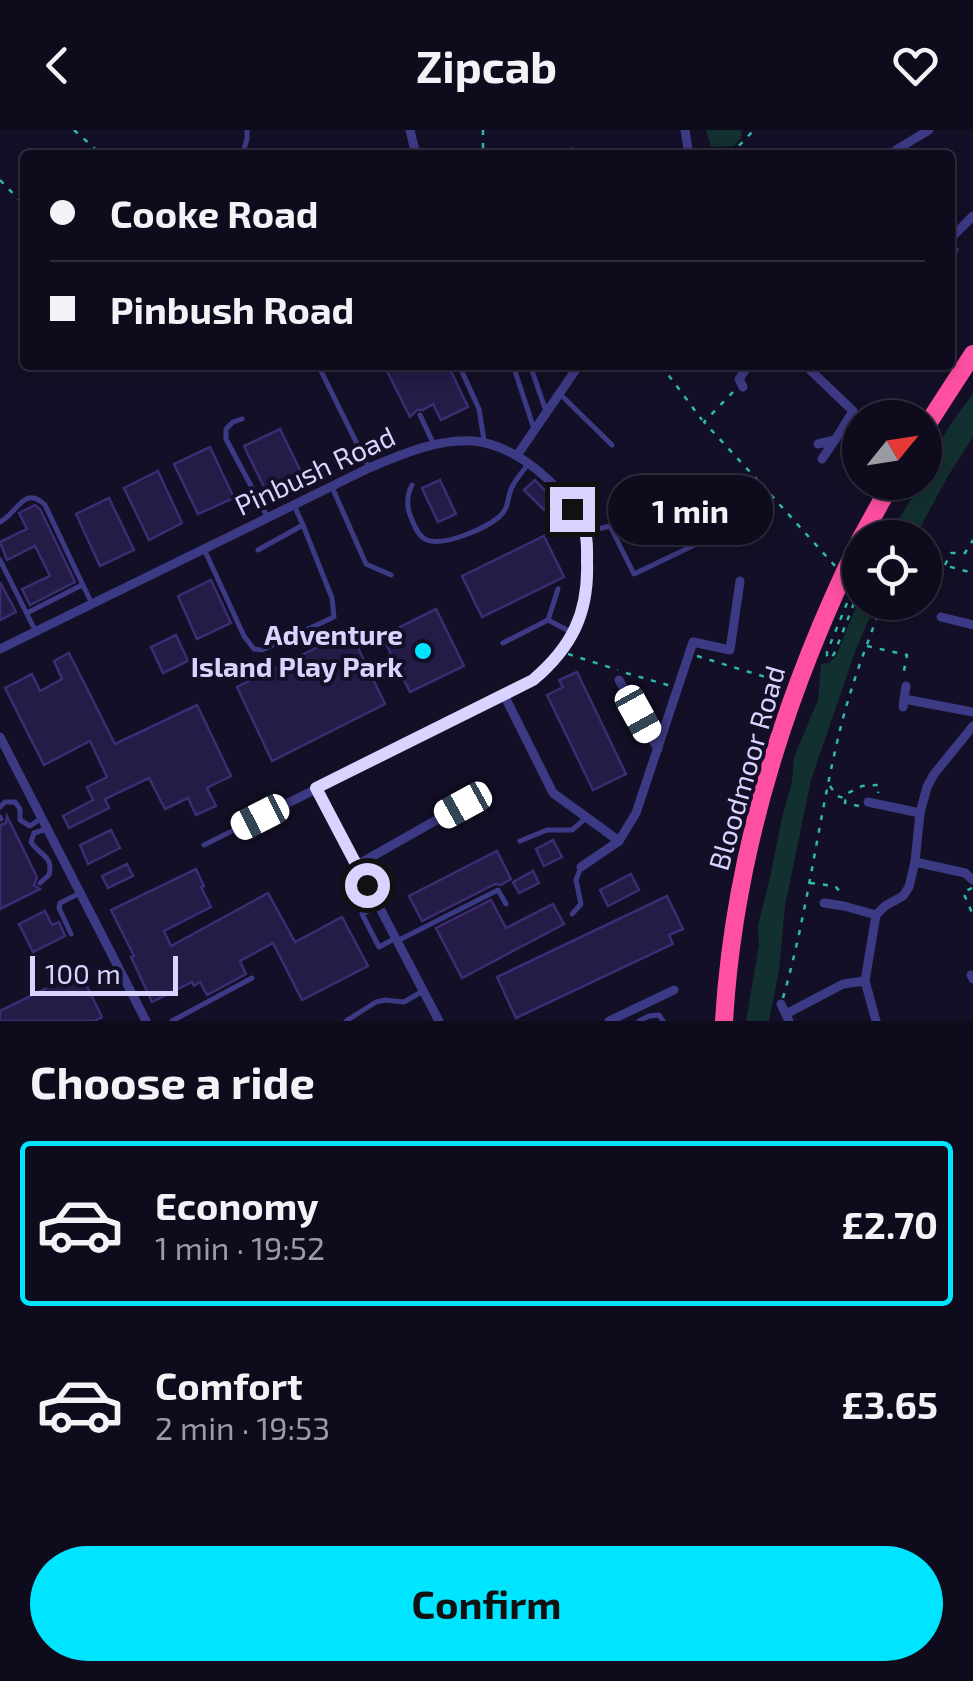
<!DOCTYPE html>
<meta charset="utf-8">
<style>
:root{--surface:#0e0b1c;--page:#1c1929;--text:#f1f3f6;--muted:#9b9ba3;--line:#2e2b3b;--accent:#00e5ff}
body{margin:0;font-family:"Exo 2",sans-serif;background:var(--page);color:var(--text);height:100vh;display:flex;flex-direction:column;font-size:38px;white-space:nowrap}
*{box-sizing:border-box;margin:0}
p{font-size:32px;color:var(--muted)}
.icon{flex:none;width:55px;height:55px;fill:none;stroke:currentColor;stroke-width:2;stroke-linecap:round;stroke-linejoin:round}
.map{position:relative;height:891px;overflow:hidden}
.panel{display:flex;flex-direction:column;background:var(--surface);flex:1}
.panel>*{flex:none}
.top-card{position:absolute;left:20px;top:20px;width:935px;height:220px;border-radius:10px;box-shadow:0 5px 15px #0003,0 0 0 2px var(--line);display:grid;align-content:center;height:220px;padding:0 30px;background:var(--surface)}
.needle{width:65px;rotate:60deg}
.fabs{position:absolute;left:842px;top:270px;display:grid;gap:20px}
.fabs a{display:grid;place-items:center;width:100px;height:100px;border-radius:50%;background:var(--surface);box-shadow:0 5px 15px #0003,0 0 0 2px var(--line);font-size:50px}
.scale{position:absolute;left:30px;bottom:25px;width:148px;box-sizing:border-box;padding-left:10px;border:5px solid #d9d4ff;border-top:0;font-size:28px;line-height:35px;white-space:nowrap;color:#d9d4ff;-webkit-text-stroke:8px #130f26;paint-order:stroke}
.end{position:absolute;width:45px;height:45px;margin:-22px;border:12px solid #d9d4ff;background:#111;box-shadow:0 0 0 5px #111}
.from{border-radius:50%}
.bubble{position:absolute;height:70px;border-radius:35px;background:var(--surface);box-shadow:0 5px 15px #0003,0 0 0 2px var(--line);font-size:32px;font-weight:700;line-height:70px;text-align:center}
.car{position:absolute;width:30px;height:60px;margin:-30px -15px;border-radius:12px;box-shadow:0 0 8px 2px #0007;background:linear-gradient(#fff 24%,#345 0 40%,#fff 0 76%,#345 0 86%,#fff 0)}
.top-card b{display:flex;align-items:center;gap:35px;height:95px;font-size:38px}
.top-card b+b{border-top:2px solid var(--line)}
.top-card i{width:25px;height:25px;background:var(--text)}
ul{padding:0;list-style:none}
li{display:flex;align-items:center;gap:30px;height:165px;margin:0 20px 15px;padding:0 10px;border:5px solid transparent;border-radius:10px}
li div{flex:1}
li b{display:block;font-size:38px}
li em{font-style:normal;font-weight:700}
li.selected{border-color:var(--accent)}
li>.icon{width:90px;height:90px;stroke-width:1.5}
h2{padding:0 30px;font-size:45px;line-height:120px}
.button{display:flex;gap:20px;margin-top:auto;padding:20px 30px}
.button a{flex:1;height:115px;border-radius:60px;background:var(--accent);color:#111;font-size:40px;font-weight:700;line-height:115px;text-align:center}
header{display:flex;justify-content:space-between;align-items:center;height:130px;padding:0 30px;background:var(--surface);font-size:45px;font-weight:700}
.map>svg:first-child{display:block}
.green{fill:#12302f}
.building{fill:#241b47;stroke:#3b2d73;stroke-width:2.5}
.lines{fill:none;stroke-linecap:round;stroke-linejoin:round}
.path{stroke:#2fb8b0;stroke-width:2.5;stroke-dasharray:5 8;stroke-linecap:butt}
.lane{stroke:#3d3a85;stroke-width:5}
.street{stroke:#3d3a85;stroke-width:9}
.highway{stroke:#ff4fa3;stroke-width:18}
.path-bridge{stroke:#2fb8b0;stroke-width:2.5;stroke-dasharray:5 8;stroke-linecap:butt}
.route{stroke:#d9d4ff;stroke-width:12}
.poi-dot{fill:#00e5ff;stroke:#130f26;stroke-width:4}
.labels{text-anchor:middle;stroke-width:8;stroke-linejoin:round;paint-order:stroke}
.street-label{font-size:28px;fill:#d9d4ff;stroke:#130f26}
.poi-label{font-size:28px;font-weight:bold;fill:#d9d4ff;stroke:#130f26;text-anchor:end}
</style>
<header><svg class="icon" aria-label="back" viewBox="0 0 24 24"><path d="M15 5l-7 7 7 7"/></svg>Zipcab<svg class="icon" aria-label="heart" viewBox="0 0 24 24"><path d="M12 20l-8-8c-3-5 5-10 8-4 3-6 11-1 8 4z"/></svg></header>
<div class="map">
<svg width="973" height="891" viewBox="0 0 973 891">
<rect width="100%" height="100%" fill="#130f26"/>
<g class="green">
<polygon points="706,0 742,0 741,8 734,16 711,17"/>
<path d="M973 264V307L948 346 915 407H886L885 405 902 384 920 353 925 352C925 327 957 285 973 264Z"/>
<polygon points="860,467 860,472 876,473 856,519 811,650 785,776 779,840 769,891 746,891 759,815 758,796 770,748 782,687 792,652 794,627 818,570 821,534 829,533 836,526"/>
</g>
<g class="building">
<polygon points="384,235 448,235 468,277 441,290 433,274 423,280 417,280 410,287"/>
<polygon points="280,299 301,342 265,359 244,316"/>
<polygon points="210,317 234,368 198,384 174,334"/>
<polygon points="158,341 182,393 149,410 124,358"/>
<polygon points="440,350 456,384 438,392 422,358"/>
<polygon points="535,350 554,370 544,380 524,360"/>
<polygon points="109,368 134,420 100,436 76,384"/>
<polygon points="35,375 40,379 75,452 30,475 22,459 50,446 35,416 7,430 0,412 27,399 19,383"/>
<polygon points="544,406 564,447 482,487 462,446"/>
<polygon points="211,450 231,493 197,509 178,466"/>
<polygon points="0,452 16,482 0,490"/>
<polygon points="436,479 464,536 410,562 382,506"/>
<polygon points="350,501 385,574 272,631 237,557"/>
<polygon points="176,505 188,531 163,543 151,517"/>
<polygon points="69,523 115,614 197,575 231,646 207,658 216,676 196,685 188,668 165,679 149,648 105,669 109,678 69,698 63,686 93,670 87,657 107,647 90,611 44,635 5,558 32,544 40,561 62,549 54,531"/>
<polygon points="577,542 626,644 593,660 547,565 563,557 559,550"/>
<polygon points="7,686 37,747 34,755 40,759 0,779 0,695 6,693"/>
<polygon points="111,700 120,718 88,734 80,715"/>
<polygon points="553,710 562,727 544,736 536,719"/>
<polygon points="497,721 511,749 501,755 495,754 422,791 409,766"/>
<polygon points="127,734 133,746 108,758 102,746"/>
<polygon points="196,739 204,756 201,757 211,777 164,801 171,816 268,763 295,812 342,787 368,836 302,870 273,813 240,831 246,844 207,865 200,852 194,856 192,852 152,872 131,827 134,826 111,780"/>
<polygon points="533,741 539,753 519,763 513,752"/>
<polygon points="631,744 639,760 608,776 600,760"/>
<polygon points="667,766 683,799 669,805 673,814 516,888 497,847"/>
<polygon points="491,770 506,798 553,774 564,794 462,848 436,798"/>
<polygon points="45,781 52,795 59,792 65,806 33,822 19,794"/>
<polygon points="80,842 102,887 94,891 0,891 0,881"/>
</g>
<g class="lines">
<g class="path">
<polyline points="74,0 102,25"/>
<polyline points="483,0 483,20 485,25"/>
<polyline points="730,25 754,0"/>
<polyline points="912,25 920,17"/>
<polyline points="0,50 25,76"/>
<polyline points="661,235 702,290"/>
<polyline points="733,262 704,292 762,355"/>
<polyline points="925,430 973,443"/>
<polyline points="945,435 951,423 965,423 973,410"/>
<polyline points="852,461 827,522 827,526 830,529 834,524 860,458"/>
<polyline points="867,516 907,525 903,546"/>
<polyline points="568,524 618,540"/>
<polyline points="697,526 785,553"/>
<polyline points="626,543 671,556"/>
<polyline points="830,656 837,666 844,668"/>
<polyline points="859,676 845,673 846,664 862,656 879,655 878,663"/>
<polyline points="810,753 835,756 843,765"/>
<polyline points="972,758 963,762 973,785"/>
<path d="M783 868C808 781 818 691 839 604 850 558 866 516 883 472"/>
</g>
<g class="lane">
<polyline points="242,25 247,9 247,0"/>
<polyline points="318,235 369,338"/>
<polyline points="459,235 479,279 484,310"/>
<polyline points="513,235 534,299"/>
<polyline points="530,235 546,281"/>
<polyline points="561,265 612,315"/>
<polyline points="420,285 434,315"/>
<polyline points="242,289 233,292 226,299 226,309 268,388"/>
<path d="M412 355C407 365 406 374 410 385 413 393 418 407 427 410 444 417 486 398 499 387 509 379 507 369 511 359 515 350 523 341 529 333"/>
<polyline points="332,357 366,434 391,445"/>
<path d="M0 392C17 384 24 354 45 375L92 474"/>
<polyline points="586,402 610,396 634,444 703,411"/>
<polyline points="204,419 244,506 254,519 262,520 334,487 332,468 303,395"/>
<polyline points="258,420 303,395 294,375"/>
<polyline points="0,430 36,502"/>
<polyline points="27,483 82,455"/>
<polyline points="548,490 558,459"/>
<polyline points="503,513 548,490 571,502"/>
<polyline points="0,677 5,672 15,672 20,679 20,690 30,696 40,689"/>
<polyline points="0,687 1,689"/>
<polyline points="520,711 547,700 572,700 586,688"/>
<polyline points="204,715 260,687"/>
<path d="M40 753 49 745C54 726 39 725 31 712L34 703 47 699"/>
<polyline points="378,776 362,784 379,817 394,809"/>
<polyline points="572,784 581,774 576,750 581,737"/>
<polyline points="71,804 59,778 60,773 80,763"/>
<polyline points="399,810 498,760 506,774"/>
<polyline points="172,891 252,848"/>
<polyline points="346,891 376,872 385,870 404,872 423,861"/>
<polyline points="639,891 649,886 659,885 663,891"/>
</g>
<g class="street">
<polyline points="410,0 416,25"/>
<polyline points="685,0 689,25"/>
<polyline points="562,25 572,22 576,25"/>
<polyline points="891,25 896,20 929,0"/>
<polyline points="950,109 973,86"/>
<polyline points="950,116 954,120"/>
<polyline points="805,235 853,281 835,310 818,314"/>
<polyline points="743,257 739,249 749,235"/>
<polyline points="518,324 579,235"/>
<polyline points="822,329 835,310"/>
<polyline points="941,487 973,495"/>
<path d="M0 519 369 338C403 324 436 309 473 311 497 313 518 325 536 339 556 355 573 375 584 399 588 407 587 419 587 429 589 482 573 516 533 551L260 687"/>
<polyline points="619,550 658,619"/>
<polyline points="504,565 553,663 619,711"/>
<polyline points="904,569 973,582"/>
<polyline points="903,577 906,556"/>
<polyline points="0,607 146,891"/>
<polyline points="317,658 439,891"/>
<polyline points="868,672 920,683"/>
<polyline points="915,732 965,743 973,750"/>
<polyline points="357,735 463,675"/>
<polyline points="581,737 619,711 636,683 693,512 730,520 740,451"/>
<polyline points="824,773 844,776 876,785"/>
<polyline points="971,845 973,849"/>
<polyline points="781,874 789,891"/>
<polyline points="786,884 843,854 865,851"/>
<polyline points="609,891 674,860"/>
<polyline points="876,891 865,851 876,785 885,776 903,766 909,757 915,732 920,683 927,657 934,644 973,596"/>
</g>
<g class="highway">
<polyline points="925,298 973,224"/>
<polyline points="861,408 892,352"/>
<path d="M724 891C734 723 786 561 860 410"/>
</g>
<polyline class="path-bridge" points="762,355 854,457"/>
</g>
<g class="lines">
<path class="route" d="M367 755 316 658 533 550C572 517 589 483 587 431 587 421 588 408 584 399 581 392 576 385 572 379"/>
</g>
<circle class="poi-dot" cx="423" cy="521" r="10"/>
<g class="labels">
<g class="street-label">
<text transform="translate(315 341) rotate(-25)" y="10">Pinbush Road</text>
<text transform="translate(747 638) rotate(-74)" y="10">Bloodmoor Road</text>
</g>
<g class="poi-label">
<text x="403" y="515">Adventure<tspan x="403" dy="32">Island Play Park</tspan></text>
</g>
</g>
</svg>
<div class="fabs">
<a><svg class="needle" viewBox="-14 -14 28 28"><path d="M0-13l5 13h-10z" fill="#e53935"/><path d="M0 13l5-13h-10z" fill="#9b9ba3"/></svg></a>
<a><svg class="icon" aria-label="locate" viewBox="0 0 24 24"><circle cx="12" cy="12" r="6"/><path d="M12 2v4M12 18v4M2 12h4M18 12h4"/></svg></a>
</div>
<div class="scale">100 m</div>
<i class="end from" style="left:367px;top:755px"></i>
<i class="end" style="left:572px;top:379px"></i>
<div class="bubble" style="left:608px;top:345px;width:165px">1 min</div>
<i class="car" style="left:638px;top:584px;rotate:151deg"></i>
<i class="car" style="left:463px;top:675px;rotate:241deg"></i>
<i class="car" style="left:260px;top:687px;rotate:243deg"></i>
<div class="top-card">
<b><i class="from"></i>Cooke Road</b>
<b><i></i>Pinbush Road</b>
</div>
</div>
<section class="panel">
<h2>Choose a ride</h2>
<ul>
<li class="selected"><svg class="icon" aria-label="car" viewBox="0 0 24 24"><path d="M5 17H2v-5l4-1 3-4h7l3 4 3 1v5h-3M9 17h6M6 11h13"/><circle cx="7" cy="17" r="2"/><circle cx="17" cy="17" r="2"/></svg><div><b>Economy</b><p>1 min · 19:52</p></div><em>£2.70</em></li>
<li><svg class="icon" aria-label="car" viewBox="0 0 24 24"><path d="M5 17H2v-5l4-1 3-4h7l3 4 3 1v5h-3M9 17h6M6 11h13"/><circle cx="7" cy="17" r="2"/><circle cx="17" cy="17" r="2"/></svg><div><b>Comfort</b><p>2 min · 19:53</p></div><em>£3.65</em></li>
</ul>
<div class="button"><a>Confirm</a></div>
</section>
